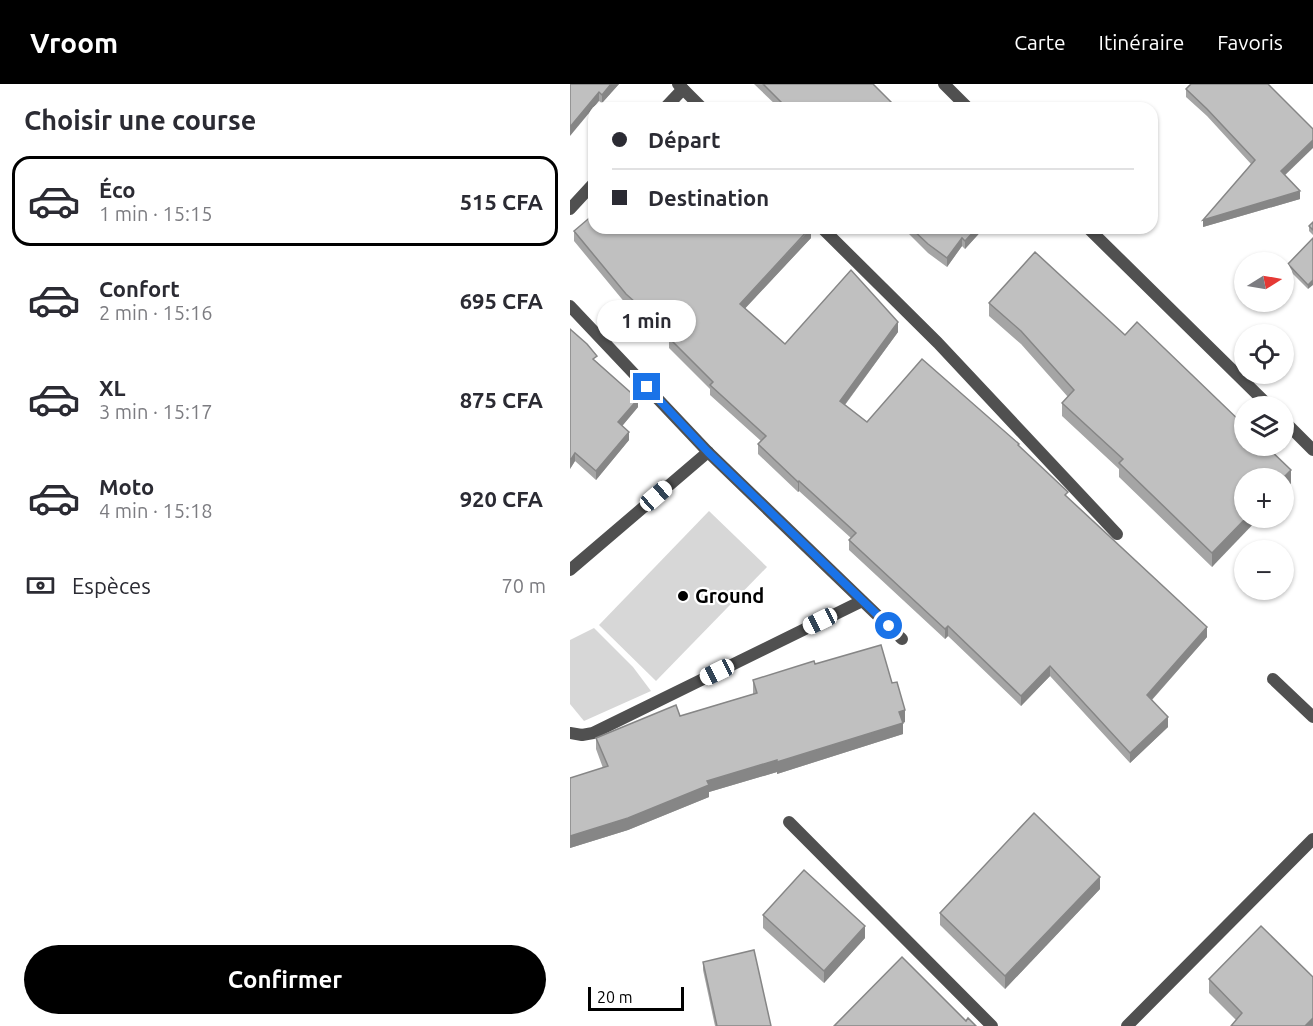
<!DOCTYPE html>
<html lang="fr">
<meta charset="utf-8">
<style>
:root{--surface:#fff;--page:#f2f2f3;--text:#2b2b33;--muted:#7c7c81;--line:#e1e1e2;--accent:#000}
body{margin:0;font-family:Ubuntu,sans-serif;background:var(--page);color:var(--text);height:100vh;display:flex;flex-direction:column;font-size:22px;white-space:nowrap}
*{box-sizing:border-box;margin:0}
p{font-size:20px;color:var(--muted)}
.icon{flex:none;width:33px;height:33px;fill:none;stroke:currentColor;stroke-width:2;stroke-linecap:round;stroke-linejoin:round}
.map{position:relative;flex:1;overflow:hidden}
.sheet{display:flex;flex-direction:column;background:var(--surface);width:570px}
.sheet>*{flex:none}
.top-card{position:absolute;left:18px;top:18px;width:570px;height:132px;border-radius:18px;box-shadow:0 2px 4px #0004;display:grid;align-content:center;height:132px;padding:0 24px;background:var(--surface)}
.needle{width:39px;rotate:79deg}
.fabs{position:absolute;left:664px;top:168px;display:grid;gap:12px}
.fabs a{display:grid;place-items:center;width:60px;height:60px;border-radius:50%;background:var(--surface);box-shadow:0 2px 4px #0004;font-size:30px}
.scale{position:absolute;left:18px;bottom:15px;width:96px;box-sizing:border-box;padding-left:6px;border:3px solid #000;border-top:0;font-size:16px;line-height:21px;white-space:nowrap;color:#000;-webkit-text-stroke:4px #fff;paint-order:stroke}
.end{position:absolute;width:27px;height:27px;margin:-14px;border:8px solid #1a73e8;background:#fff;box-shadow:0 0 0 3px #fff}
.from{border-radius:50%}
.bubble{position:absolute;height:42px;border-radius:21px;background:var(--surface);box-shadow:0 2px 4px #0004;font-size:20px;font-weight:700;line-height:42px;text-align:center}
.car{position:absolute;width:18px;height:36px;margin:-18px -9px;border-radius:8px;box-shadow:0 0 4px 2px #0007;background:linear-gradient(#fff 24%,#345 0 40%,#fff 0 76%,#345 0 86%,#fff 0)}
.top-card b{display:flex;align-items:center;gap:21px;height:57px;font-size:22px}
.top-card b+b{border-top:2px solid var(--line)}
.top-card i{width:15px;height:15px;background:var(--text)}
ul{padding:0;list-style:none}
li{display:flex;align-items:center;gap:18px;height:90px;margin:0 12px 9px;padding:0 12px;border:3px solid transparent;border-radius:18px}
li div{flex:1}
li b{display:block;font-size:22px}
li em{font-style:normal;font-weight:700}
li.selected{border-color:var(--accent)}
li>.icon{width:54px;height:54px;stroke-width:1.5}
h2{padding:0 24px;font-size:27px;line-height:72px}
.pay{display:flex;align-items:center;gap:15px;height:66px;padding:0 24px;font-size:22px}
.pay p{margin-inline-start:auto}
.primary-button{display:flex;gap:12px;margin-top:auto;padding:12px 24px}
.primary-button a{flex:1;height:69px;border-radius:36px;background:var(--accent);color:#fff;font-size:24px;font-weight:700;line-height:69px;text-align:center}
header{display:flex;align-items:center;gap:36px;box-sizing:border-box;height:84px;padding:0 30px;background:var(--accent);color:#fff}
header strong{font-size:28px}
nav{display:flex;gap:33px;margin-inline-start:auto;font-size:21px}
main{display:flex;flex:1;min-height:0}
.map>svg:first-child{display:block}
.green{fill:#d7d7d7}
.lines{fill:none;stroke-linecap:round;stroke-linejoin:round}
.minor{stroke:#505050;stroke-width:12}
.wall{fill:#a5a5a5}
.shaded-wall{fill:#868686}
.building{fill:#c0c0c0;stroke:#868686;stroke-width:1.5}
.route{stroke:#1a73e8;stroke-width:8}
.poi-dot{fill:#000;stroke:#fff;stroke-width:2}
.labels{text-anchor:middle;stroke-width:4.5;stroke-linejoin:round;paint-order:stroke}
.poi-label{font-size:20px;font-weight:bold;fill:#000;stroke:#fff;text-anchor:start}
</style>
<header>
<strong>Vroom</strong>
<nav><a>Carte</a><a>Itinéraire</a><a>Favoris</a></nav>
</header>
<main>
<section class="sheet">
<h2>Choisir une course</h2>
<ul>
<li class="selected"><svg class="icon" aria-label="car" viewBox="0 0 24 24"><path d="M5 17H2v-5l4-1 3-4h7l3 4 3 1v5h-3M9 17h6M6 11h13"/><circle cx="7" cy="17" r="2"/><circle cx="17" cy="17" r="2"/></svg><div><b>Éco</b><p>1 min · 15:15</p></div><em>515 CFA</em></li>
<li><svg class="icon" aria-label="car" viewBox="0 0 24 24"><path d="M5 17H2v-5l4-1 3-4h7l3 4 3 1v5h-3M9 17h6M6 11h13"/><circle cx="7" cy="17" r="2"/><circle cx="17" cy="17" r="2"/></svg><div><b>Confort</b><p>2 min · 15:16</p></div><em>695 CFA</em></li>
<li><svg class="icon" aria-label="car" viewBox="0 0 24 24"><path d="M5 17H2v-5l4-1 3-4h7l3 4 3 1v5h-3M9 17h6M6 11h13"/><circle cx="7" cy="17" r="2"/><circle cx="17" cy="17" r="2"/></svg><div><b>XL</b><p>3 min · 15:17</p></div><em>875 CFA</em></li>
<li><svg class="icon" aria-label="car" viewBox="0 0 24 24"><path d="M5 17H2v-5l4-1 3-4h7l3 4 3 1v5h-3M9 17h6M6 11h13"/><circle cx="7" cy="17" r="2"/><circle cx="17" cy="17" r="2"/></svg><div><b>Moto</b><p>4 min · 15:18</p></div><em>920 CFA</em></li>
</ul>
<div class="pay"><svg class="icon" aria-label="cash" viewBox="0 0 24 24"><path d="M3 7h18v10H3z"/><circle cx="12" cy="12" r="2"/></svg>Espèces<p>70 m</p></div>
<div class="primary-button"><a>Confirmer</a></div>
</section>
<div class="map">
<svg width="743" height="942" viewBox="0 0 743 942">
<rect width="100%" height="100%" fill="#fff"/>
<g class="green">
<polygon points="139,427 197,483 86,597 29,541"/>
<polygon points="24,544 63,583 81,607 14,637 0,620 0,556"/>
</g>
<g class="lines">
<g class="minor">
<polyline points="108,0 132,24"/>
<polyline points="374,0 398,24"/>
<polyline points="95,24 113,5"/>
<polyline points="0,125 24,99"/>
<polyline points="252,144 368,259 547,450"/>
<polyline points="518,144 699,322"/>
<polyline points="0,222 138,368 332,555"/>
<polyline points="714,337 743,366"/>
<polyline points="0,486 138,368"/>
<polyline points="703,595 743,633"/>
<polyline points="0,649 12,651 23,649 292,517"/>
<polyline points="219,738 422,942"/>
<polyline points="557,942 743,755"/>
</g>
</g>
<g class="wall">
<polygon points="0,0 49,0 32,19 29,17"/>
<polygon points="184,0 303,0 327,24 209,24"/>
<polygon points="616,5 715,91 730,115 633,143 681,80 637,32 616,13"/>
<polygon points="743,138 743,151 739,147 739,142"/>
<polygon points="333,144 414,144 395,165 392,162 377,183 358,169"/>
<polygon points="4,147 241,154 175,224 215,260 328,248 275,321 297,338 449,362 498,414 637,553 582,616 598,643 560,679 480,592 451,622 378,552 375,555 279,466 279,456 281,454 229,407 228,408 188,370 188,360 191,357 140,311 140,305 99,264 99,258 56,220 4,157"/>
<polygon points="743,154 738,205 718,185 718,180"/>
<polygon points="419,219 555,251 721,399 714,407 714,394 642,483 549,393 549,385 492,332 492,319 498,313 451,260 419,232"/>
<polygon points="27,278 68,323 52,342 59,356 26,396 5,377 0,385"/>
<polygon points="245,580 322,599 335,638 333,639 333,650 207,690 207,688 139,708 139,713 58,746 0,764 0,694 33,684 26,665 26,654 110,632 183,610 183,596"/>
<polygon points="530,805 435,905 370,841 370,829"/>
<polygon points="193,831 295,854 254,899 193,844"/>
<polygon points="133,878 201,942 145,942 133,886"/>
<polygon points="743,893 666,936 639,909 639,895"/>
</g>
<g class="shaded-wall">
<polygon points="41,0 49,0 32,19 32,11"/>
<polygon points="29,8 29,17 0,52 0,43"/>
<polygon points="743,56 743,64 711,95 711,87"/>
<polygon points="730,107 730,115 633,143 633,136"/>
<polygon points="241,144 241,154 170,230 170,220"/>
<polygon points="407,144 414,144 395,165 395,157"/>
<polygon points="392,154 392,162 377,183 377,174"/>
<polygon points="743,196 743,201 738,205 738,201"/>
<polygon points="328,238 328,248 270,327 270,317"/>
<polygon points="68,315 68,323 48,347 48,338"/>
<polygon points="59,348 59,356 26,396 26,387"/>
<polygon points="5,369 5,377 0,385 0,377"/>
<polygon points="721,386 721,399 714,407 714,394 713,394"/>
<polygon points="229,397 229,407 228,408 228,398"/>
<polygon points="676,434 689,434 642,483 642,469"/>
<polygon points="378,542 378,552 375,555 375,545"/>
<polygon points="637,543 637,553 577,621 577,611"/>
<polygon points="480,582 480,592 451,622 451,612"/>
<polygon points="335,626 335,638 329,640 329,628"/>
<polygon points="598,633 598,643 560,679 560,669"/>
<polygon points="333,639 333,650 207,690 207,678"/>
<polygon points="207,676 207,688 139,708 139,713 58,746 0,764 0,752 137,697"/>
<polygon points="530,793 530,805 435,905 435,892"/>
<polygon points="295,842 295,854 254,899 254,887"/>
<polygon points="743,934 743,942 735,942"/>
</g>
<g class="building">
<polygon points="0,0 41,0 32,11 29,8 0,43"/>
<polygon points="193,0 303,0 327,24 217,24"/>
<polygon points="621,0 698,0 743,45 743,56 711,87 730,107 633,136 685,76 637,25 616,5"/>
<polygon points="24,130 24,144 240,144 170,220 215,260 281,186 328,238 270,317 297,338 352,275 449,360 448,361 498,408 495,411 637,543 577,611 598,633 560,669 480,582 451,612 378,542 375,545 279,456 286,449 229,397 228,398 188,360 196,352 140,301 143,298 99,254 102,251 56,210 4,147"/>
<polygon points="743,138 743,146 739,142"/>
<polygon points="341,144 407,144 395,157 392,154 377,174 358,160"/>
<polygon points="743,154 743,196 738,201 718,180"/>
<polygon points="465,168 555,251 567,238 675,342 675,362 696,362 721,386 713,394 675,394 675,434 676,434 642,469 549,379 553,375 492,319 504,306 451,247 419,219"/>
<polygon points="0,245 17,260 27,272 23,275 68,315 48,338 59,348 26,387 5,369 0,377"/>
<polygon points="311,561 322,599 327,598 335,626 329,628 333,639 207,678 207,676 137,697 139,701 58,734 0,752 0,694 38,682 26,654 106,621 110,632 187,609 183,596 244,577 245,580"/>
<polygon points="464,729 530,793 435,892 370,829"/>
<polygon points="234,786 295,842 254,887 193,831"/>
<polygon points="691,842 743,893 743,934 735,942 661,942 672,929 639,895"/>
<polygon points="184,866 201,942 147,942 133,878"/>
<polygon points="332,873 396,937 398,934 406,942 264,942"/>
</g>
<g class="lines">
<polyline class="route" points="77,303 138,368 319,542"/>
</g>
<circle class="poi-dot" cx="113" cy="512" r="6"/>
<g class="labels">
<g class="poi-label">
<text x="125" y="519">Ground</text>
</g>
</g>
</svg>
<div class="fabs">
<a><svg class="needle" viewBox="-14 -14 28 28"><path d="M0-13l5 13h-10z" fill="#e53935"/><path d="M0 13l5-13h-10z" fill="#7c7c81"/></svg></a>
<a><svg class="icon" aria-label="locate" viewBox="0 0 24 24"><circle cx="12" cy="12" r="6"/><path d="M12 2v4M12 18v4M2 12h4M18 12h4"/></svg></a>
<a><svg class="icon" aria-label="layers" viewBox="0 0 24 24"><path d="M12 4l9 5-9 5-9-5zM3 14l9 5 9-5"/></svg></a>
<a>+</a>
<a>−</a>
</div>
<div class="scale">20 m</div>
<i class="end from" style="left:319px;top:542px"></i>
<i class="end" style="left:77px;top:303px"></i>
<div class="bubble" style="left:27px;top:216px;width:99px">1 min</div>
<i class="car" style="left:86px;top:412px;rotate:49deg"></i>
<i class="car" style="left:250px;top:537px;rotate:244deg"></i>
<i class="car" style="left:147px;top:588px;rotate:244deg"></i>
<div class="top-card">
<b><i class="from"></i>Départ</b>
<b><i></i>Destination</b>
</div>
</div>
</main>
